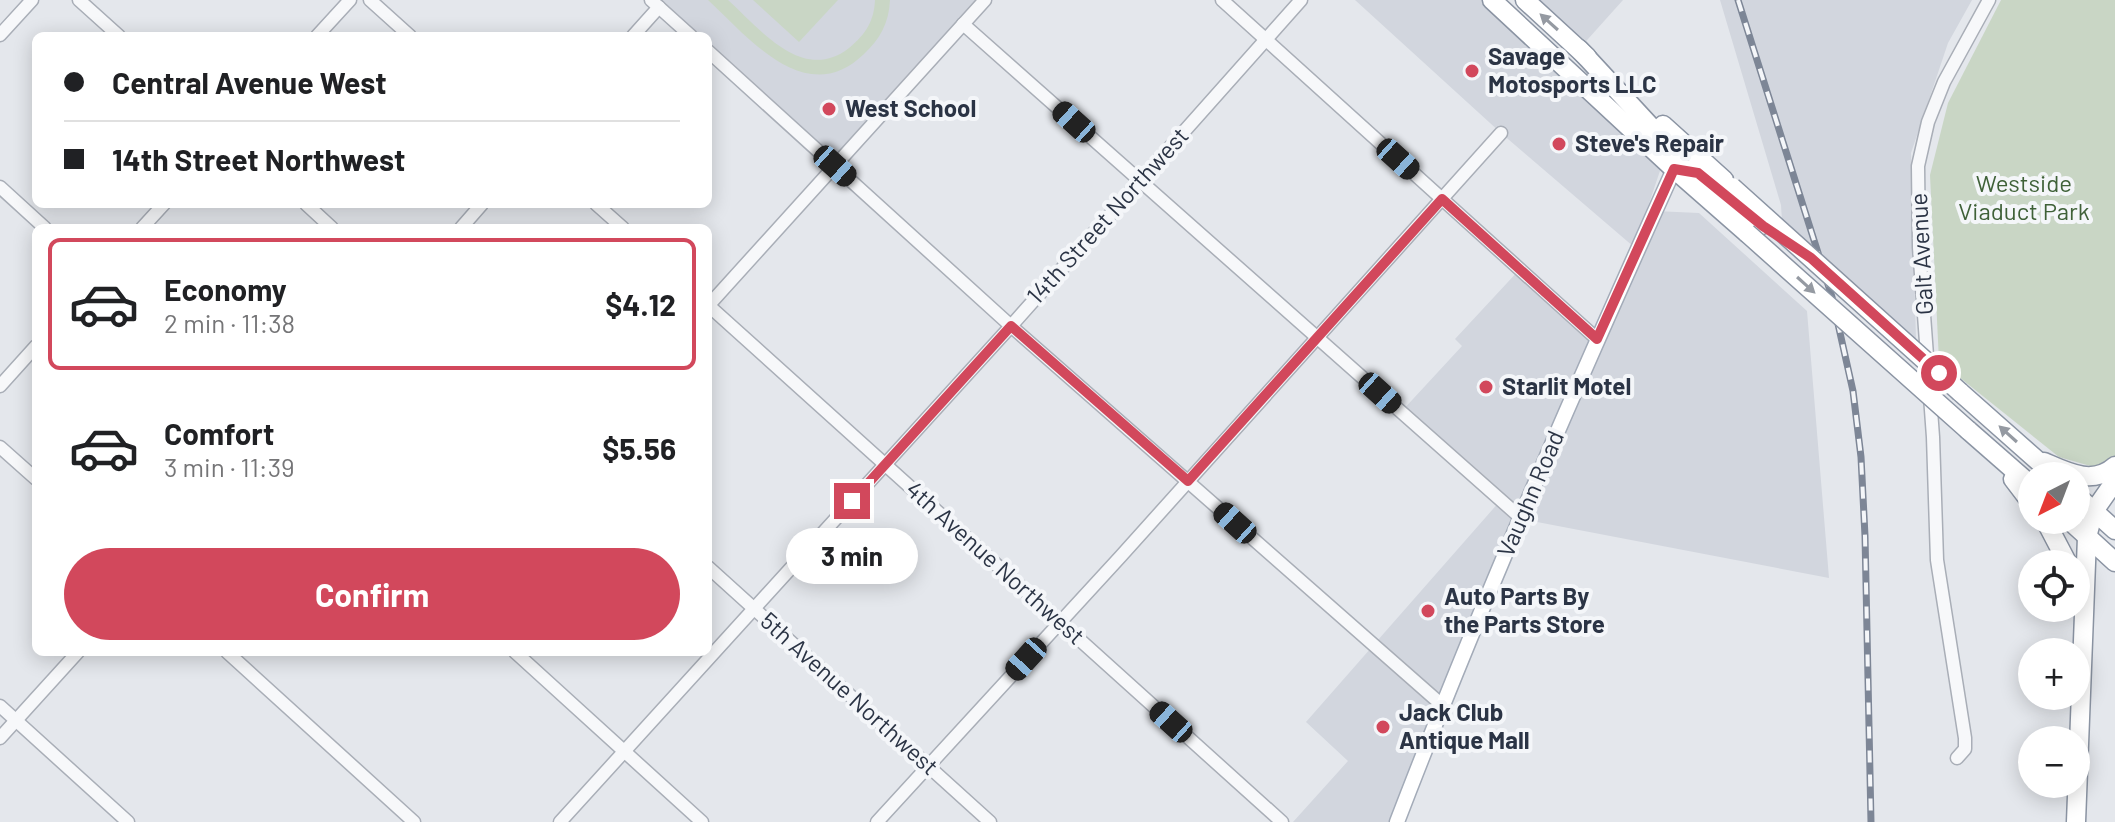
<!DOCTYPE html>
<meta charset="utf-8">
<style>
:root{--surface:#fff;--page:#f6f6f6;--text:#202124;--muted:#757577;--line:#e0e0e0;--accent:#d2485c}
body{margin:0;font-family:Barlow,sans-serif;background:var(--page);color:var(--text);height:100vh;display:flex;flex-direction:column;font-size:30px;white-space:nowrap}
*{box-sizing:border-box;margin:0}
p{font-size:26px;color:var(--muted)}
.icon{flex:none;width:44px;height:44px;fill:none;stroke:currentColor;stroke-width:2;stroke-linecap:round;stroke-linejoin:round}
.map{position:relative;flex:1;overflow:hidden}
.drawer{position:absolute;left:32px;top:224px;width:680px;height:432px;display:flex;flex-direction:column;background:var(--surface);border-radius:12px;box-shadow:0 4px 20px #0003}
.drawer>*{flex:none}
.banner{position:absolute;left:32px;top:32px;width:680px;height:176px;border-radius:12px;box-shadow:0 4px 20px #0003;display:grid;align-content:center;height:176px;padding:0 32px;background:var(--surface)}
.needle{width:52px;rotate:222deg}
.tools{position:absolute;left:2018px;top:462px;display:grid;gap:16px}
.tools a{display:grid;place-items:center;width:72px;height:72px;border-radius:50%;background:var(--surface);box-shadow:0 4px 20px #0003;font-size:40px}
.end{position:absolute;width:36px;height:36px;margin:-18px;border:10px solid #d2485c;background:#fff;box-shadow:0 0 0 4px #fff}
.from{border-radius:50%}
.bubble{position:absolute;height:56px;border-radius:28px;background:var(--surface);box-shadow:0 4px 20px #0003;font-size:26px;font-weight:700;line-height:56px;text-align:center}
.car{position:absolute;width:24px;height:48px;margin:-24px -12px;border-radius:10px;box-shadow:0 0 6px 2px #0007;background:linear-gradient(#222 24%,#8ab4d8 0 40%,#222 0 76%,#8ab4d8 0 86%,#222 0)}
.banner b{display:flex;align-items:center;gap:28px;height:76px;font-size:30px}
.banner b+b{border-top:2px solid var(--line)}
.banner i{width:20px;height:20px;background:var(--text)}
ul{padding:14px 0 0;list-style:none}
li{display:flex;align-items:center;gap:24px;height:132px;margin:0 16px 12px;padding:0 16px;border:4px solid transparent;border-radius:12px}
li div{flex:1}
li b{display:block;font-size:30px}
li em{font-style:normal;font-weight:700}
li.active{border-color:var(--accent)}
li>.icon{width:72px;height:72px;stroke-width:1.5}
.action{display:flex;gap:16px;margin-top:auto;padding:16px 32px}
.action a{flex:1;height:92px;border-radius:48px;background:var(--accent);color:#fff;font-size:32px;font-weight:700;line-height:92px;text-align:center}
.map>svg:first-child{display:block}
.built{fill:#d2d6de}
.green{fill:#c9d6c5}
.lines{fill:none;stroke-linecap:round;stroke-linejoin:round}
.minor-casing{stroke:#a9aeb7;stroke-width:15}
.major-casing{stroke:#a3abb8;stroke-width:17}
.highway-casing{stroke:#8b94a3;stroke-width:21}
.minor{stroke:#f7f8fa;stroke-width:12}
.major{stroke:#fff;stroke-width:14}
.highway{stroke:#fff;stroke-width:18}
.rail-casing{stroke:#7d8696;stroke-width:7}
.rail{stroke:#f4f6f9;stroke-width:4;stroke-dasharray:12;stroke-linecap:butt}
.highway-bridge-casing{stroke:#8b94a3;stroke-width:21;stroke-linecap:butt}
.highway-bridge{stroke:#fff;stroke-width:18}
.oneway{fill:#959aa2}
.route{stroke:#d2485c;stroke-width:10}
.poi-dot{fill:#d2485c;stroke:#f4f6f9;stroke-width:3}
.labels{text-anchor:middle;stroke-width:8;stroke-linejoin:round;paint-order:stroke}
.poi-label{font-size:24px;font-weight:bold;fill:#2b3445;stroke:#f4f6f9;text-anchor:start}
.park-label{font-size:24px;fill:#3f6138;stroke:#f4f6f9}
.street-label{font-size:24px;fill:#2b3445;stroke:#f4f6f9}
</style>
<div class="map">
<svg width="2115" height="822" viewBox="0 0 2115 822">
<rect width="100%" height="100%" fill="#e4e7ec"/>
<g class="built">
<polygon points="651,0 985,0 835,166 708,51 708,36 691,36"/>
<polygon points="1355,0 1492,0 1664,159 1636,242 1655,211 1699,213 1807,311 1829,578 1521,519 1397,822 1293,822 1348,761 1306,722 1500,501 1401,412 1462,346 1455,339 1520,269 1597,339 1634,247 1501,133"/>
<polygon points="1524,0 1623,0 1579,49"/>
<polygon points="1720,0 1972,0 1948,43 1911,153 1916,340 1782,221 1781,205"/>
</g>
<g class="green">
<path d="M708 0H728C760 29 803 84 849 48 866 34 874 21 875 0H890C889 23 880 39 864 54 806 110 749 38 708 0Z"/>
<polygon points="753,0 838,0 799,42"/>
<polygon points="2001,0 2115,0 2115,457 2094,467 2059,457 1939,361 1930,175 1948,103"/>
</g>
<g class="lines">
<defs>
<g id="minor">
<polyline points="79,0 119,36"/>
<polyline points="370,0 410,36"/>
<polyline points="651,0 691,36"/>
<polyline points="1222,0 1597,339"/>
<polyline points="963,24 1521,518"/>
<polyline points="0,35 32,0"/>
<polyline points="317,36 350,0"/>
<polyline points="633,36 659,7"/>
<polyline points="708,51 1011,326 1442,705"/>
<polyline points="0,187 45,228"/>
<polyline points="306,204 332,228"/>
<polyline points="596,204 623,228"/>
<polyline points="142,228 164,204"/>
<polyline points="461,228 482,204"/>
<polyline points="708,305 1282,822"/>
<polyline points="708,306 985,0"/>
<polyline points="0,386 36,346"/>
<polyline points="0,447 36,479"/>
<polyline points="708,567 990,822"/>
<polyline points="227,652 414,822"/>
<polyline points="515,652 702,822"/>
<polyline points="0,706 128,822"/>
<polyline points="0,738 78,652"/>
<polyline points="1957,758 1965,749 1965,738 1937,560 1933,437 1919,247 1918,166 1928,122 1944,82 1989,0"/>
<polyline points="560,822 1011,326 1301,0"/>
<polyline points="877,822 1121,556 1501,133"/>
</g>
<path id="major" d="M1397 822C1482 601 1577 384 1674 169"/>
<g id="highway">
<polyline points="1492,0 1674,169 1747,233"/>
<polyline points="1525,0 1587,57"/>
<polyline points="1579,49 1665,142 1674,157 1674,169 1686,169 1698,173 1762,225"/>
<polyline points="1663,125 1724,180"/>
<polyline points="1960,392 2055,476"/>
<polyline points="1968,430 2032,486"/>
<path d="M2044 462C2067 472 2093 486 2115 466"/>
<polyline points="2013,479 2032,504"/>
<polyline points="2076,495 2115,530"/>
<polyline points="2045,520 2068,564"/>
<polyline points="2069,520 2115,562"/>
<polyline points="2076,822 2087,537 2094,511 2115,481"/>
</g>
</defs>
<use href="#minor" class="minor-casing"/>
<use href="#major" class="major-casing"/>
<use href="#highway" class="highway-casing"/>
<use href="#minor" class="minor"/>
<use href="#major" class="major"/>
<use href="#highway" class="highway"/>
<defs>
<polyline id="rail" points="1738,0 1832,297 1853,391 1861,457 1865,536 1871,822"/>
</defs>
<use href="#rail" class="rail-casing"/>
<use href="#rail" class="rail"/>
<defs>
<g id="highway-bridge">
<polyline points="1732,187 1960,392"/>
<polyline points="1747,233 1968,430"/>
</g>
</defs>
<use href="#highway-bridge" class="highway-bridge-casing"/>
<use href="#highway-bridge" class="highway-bridge"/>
</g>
<defs><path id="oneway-solid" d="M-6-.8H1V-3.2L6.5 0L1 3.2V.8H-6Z" transform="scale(2)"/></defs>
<g class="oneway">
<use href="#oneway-solid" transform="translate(1549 22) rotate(-138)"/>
<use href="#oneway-solid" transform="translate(1806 285) rotate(42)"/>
<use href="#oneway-solid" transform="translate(2008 434) rotate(-138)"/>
</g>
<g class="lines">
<polyline class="route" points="852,501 1011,326 1188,481 1442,199 1597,339 1674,169 1698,173 1763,226 1811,258 1939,373"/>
</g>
<g class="poi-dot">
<circle cx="1472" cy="71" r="8"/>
<circle cx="829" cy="109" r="8"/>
<circle cx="1559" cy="144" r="8"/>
<circle cx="1486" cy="387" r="8"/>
<circle cx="1428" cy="611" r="8"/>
<circle cx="1383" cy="727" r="8"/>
</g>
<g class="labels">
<g class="poi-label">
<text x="1488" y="65">Savage<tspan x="1488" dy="28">Motosports LLC</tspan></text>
<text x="845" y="117">West School</text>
<text x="1575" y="152">Steve's Repair</text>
<text x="1502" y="395">Starlit Motel</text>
<text x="1444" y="605">Auto Parts By<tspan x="1444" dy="28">the Parts Store</tspan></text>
<text x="1399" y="721">Jack Club<tspan x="1399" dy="28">Antique Mall</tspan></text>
</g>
<g class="park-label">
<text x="2024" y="192">Westside<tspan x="2024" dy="28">Viaduct Park</tspan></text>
</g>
<g class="street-label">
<text transform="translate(1108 216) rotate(-48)" y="8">14th Street Northwest</text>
<text transform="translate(1922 254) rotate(-93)" y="8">Galt Avenue</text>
<text transform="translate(1531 494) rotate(-67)" y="8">Vaughn Road</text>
<text transform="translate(995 563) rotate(42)" y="8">4th Avenue Northwest</text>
<text transform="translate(849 694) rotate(42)" y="8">5th Avenue Northwest</text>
</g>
</g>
</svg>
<div class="tools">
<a><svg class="needle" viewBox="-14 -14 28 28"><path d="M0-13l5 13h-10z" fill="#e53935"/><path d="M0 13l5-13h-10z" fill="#757577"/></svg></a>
<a><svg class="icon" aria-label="locate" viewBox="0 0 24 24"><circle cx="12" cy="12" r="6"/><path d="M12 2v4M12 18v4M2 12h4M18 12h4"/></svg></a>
<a>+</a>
<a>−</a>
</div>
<i class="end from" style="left:1939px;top:373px"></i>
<i class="end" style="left:852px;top:501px"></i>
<div class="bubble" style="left:786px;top:528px;width:132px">3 min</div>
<i class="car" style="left:1074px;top:122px;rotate:312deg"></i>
<i class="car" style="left:1398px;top:159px;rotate:132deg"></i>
<i class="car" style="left:835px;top:166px;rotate:132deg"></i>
<i class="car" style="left:1380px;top:393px;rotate:132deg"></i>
<i class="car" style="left:1235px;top:523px;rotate:312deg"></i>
<i class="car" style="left:1026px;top:659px;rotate:222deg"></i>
<i class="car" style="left:1171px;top:722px;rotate:312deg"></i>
<div class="banner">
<b><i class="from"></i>Central Avenue West</b>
<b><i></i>14th Street Northwest</b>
</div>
<section class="drawer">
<ul>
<li class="active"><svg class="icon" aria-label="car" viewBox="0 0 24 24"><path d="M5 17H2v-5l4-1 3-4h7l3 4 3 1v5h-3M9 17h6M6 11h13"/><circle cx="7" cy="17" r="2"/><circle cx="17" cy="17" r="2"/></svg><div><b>Economy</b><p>2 min · 11:38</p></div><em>$4.12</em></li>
<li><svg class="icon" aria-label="car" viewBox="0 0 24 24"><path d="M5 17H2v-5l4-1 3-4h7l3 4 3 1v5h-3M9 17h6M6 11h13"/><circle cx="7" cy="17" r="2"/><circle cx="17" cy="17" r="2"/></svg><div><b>Comfort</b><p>3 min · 11:39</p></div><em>$5.56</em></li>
</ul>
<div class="action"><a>Confirm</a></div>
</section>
</div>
